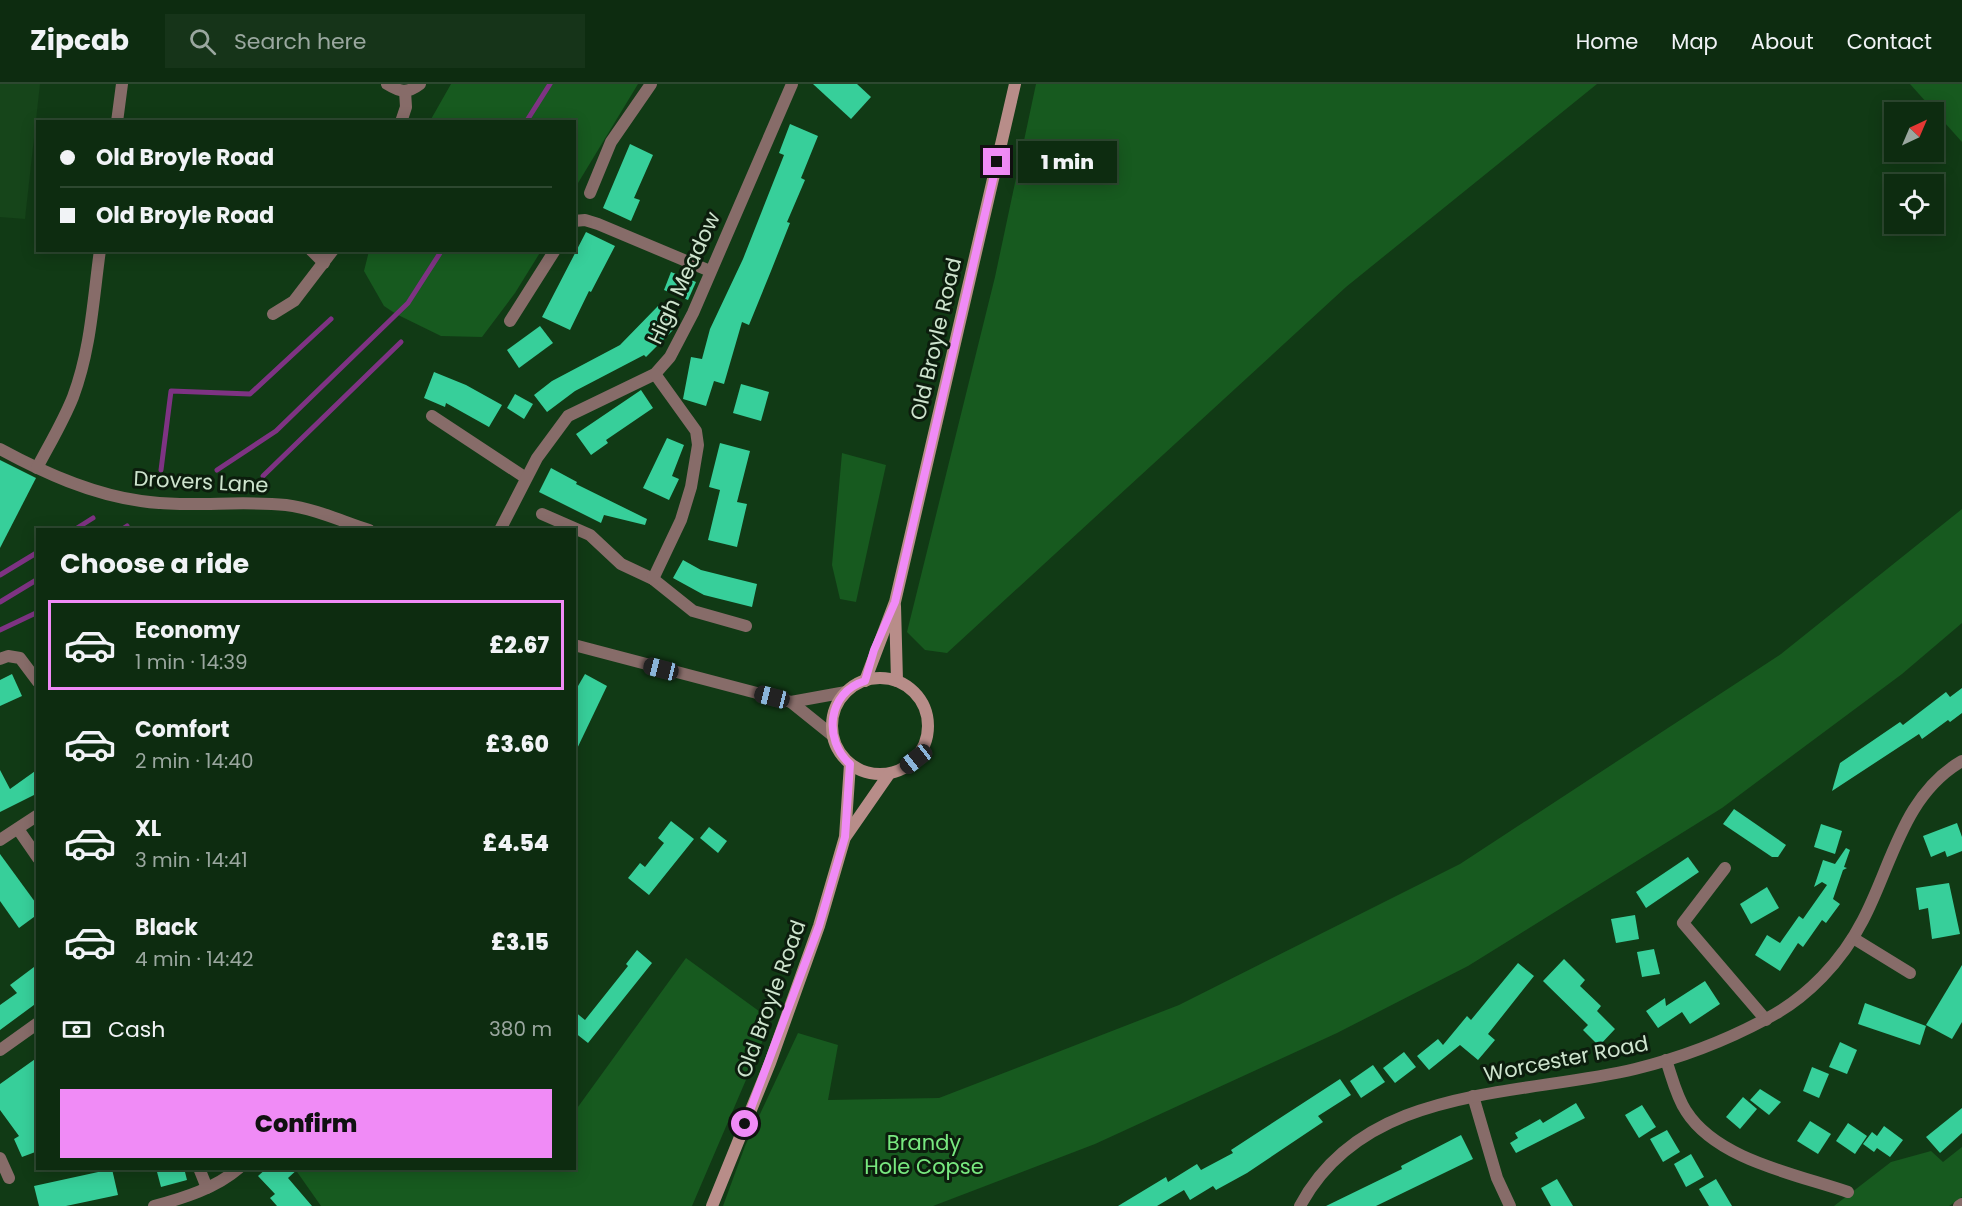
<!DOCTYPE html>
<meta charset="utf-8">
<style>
:root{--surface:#0d2c10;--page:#163419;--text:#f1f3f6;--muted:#9aa79f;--line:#2d4830;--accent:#f08bf6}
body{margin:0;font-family:Poppins,sans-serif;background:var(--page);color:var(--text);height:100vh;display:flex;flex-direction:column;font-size:22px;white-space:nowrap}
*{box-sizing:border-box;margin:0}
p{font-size:20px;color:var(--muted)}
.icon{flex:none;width:33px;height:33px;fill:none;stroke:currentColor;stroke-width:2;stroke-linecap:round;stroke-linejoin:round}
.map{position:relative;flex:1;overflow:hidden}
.side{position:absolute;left:36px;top:444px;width:540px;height:642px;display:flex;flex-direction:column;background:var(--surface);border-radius:0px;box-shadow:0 3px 15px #0003,0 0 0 2px var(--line)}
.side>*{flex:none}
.hud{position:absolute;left:36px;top:36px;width:540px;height:132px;border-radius:0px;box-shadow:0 3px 15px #0003,0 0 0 2px var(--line);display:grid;align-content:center;height:132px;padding:0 24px;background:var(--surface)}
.needle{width:39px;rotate:44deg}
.fabs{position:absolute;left:1884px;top:18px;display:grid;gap:12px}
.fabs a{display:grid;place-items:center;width:60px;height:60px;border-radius:0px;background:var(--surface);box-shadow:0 3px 15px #0003,0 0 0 2px var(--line);font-size:30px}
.end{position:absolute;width:27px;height:27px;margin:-14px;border:8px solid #f08bf6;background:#111;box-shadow:0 0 0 3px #111}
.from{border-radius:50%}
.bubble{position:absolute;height:42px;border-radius:0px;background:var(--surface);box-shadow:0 3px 15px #0003,0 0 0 2px var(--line);font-size:20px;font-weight:800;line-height:42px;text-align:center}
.car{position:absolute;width:18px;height:36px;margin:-18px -9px;border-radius:8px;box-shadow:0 0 4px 2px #0007;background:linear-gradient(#222 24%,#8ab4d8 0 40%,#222 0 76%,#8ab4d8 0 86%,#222 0)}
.hud b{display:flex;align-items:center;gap:21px;height:57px;font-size:22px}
.hud b+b{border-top:2px solid var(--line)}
.hud i{width:15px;height:15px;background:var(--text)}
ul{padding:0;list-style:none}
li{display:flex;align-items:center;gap:18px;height:90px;margin:0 12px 9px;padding:0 12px;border:3px solid transparent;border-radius:0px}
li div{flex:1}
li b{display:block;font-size:22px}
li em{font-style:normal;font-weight:800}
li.on{border-color:var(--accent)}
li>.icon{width:54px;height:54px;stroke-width:1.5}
h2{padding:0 24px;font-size:27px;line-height:72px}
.pay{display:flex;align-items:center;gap:15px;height:66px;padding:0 24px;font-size:22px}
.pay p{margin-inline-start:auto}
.cta{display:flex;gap:12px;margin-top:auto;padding:12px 24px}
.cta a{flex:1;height:69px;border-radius:0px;background:var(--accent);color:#111;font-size:24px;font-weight:800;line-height:69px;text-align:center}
header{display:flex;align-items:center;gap:36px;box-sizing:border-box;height:84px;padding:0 30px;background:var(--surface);border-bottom:2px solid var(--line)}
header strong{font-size:28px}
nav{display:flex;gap:33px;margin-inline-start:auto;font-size:21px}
.search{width:420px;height:54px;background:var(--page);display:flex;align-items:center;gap:15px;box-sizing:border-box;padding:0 21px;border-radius:0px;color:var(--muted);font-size:22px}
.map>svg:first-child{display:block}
.built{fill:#16451a}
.green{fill:#175a1f}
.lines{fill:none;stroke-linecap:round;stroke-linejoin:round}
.stream{stroke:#7e3383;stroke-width:5}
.building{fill:#37cf9a}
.minor{stroke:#876c69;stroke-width:12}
.secondary{stroke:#b88d89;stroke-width:12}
.route{stroke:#f08bf6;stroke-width:8}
.labels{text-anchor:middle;stroke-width:6;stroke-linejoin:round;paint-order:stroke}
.street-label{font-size:21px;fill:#cee4ce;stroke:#0c1d0d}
.park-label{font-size:21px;fill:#78e87f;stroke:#0c1d0d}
</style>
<header>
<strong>Zipcab</strong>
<div class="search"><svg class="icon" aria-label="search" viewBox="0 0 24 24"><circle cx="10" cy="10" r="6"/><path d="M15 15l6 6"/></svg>Search here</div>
<nav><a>Home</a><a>Map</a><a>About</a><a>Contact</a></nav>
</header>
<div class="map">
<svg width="1962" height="1122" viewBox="0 0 1962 1122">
<rect width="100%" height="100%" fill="#113a15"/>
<polygon class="built" points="0,0 40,0 25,135 0,133"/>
<g class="green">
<polygon points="451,0 638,0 575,104 574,38 430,37"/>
<polygon points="1036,0 1597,0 1346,203 947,569 925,566 907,548 995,193"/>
<polygon points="1910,0 1962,0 1962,58"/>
<polygon points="369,167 369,166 541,167 515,209 482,253 441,252 396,230 384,222 364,187"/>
<polygon points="842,369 886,381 856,518 840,515 832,481"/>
<polygon points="1962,425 1962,539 1902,590 1722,724 1468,882 1337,949 1095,1060 933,1122 723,1122 745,1062 798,949 838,961 828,1016 939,1014 1179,921 1460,780 1781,570"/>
<polygon points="686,874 767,933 769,942 692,1122 321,1122 295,1085 378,1084 382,1088 385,1084 574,1084 575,1027"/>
<polygon points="1962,1063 1962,1113 1949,1122 1834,1122 1891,1078 1931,1067 1943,1078"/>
</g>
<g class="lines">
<g class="stream">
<polyline points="526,38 550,0"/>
<polyline points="161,386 171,307 250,310 331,235"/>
<polyline points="217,386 276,347 408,219 442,166"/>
<polyline points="263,392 401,258"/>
<polyline points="74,446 93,434"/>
<polyline points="121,446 127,442"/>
<polyline points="0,491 38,468"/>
<polyline points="0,518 38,495"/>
<polyline points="0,546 38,528"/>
</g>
</g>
<g class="building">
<polygon points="813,0 857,0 871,13 851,35"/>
<polygon points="790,40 818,52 801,94 805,96 787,138 790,139 771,187 749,241 742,238 724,300 714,297 706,322 683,315 691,273 702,275 710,245 743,175 784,71 779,69"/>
<polygon points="630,60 653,71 634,114 640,116 631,137 603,124"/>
<polygon points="586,148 615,162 591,208 589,207 570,246 542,233"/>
<polygon points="671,188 696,198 688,216 664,206"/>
<polygon points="658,222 678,241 646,273 644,271 575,307 547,328 534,311 552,297 620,261"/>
<polygon points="540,242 553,259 519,284 507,266"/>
<polygon points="434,288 466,301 502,321 489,343 446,319 445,323 424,314"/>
<polygon points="741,300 769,308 761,337 733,329"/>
<polygon points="641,306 653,324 606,356 608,359 591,371 576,350"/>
<polygon points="515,310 533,320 524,335 507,324"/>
<polygon points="667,354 684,361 672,392 679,395 669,416 643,404"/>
<polygon points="720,359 750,367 737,418 747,420 737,463 708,456 720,406 709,403"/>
<polygon points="0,376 36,394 0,464"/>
<polygon points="551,384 577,398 576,400 647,435 645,441 604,431 601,439 539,408"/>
<polygon points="683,476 701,486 757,500 752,523 704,511 673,494"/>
<polygon points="12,590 22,612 0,622 0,596"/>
<polygon points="585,590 607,602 574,671 574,609"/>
<polygon points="1962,604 1962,629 1950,638 1948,636 1922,655 1919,650 1832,707 1840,679 1900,638 1903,641 1946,608 1950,613"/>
<polygon points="38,685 38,709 0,728 0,686 10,705"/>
<polygon points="1734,725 1786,761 1778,773 1772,773 1723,740"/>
<polygon points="671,737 694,755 649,811 628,794 640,779 645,783 664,759 658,754"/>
<polygon points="1957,739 1962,753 1962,767 1947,773 1945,767 1931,773 1923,752"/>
<polygon points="1821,740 1842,747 1835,770 1814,763"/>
<polygon points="709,743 727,757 718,769 700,754"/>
<polygon points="1846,764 1850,766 1844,783 1847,784 1843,786 1833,815 1840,820 1826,839 1822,836 1803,863 1798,859 1780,887 1755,871 1767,851 1780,859 1799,832 1803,835 1827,801 1822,798 1814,803 1823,776 1835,780"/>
<polygon points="0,770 38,822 38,830 19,844 0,817"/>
<polygon points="1688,773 1699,788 1646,824 1636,808"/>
<polygon points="1949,799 1960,850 1932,855 1928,824 1919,826 1916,804"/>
<polygon points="1767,803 1779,824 1751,840 1740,820"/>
<polygon points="1635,831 1639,855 1616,859 1611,835"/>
<polygon points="1654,865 1660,890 1642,893 1637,868"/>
<polygon points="637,866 652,879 588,959 574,948 574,927 585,936 628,882 626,880"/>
<polygon points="1564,875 1585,896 1580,902 1601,922 1597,927 1615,945 1599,962 1583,946 1588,941 1543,897"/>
<polygon points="1518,879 1534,892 1488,950 1495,956 1478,976 1460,961 1429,986 1417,972 1438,955 1443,961 1467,932 1471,936"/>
<polygon points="38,880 38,918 0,946 0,921 17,909 10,901"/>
<polygon points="1962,881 1962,938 1952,955 1926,941"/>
<polygon points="1705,897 1720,920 1690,940 1682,928 1658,944 1646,927 1665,914 1666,922"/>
<polygon points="1865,919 1926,942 1920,961 1858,940"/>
<polygon points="1840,958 1857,966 1847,990 1829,983"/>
<polygon points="1404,968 1416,983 1395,999 1383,984"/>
<polygon points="38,973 38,1067 22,1073 14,1055 19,1052 0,1026 0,1000"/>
<polygon points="1373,981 1385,998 1361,1014 1350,997"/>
<polygon points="1812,983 1829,990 1819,1014 1803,1007"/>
<polygon points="1340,995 1351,1011 1318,1032 1323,1038 1247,1089 1216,1106 1213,1102 1190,1116 1184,1106 1157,1122 1118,1122 1166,1093 1168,1098 1197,1080 1201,1086 1233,1069 1231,1066"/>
<polygon points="1760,1005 1781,1018 1769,1031 1750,1016"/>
<polygon points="1743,1013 1757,1025 1740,1045 1726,1033"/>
<polygon points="1576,1019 1585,1034 1516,1069 1510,1059 1518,1054 1515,1049 1540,1035 1543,1039"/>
<polygon points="1642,1021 1656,1043 1639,1054 1625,1031"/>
<polygon points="1962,1024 1962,1049 1940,1069 1926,1053"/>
<polygon points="1810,1037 1831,1050 1818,1070 1797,1057"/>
<polygon points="1848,1039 1867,1052 1855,1070 1836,1057"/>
<polygon points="1884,1042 1903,1056 1890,1073 1877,1064 1874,1068 1863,1060 1872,1048 1877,1052"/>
<polygon points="1667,1046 1680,1068 1663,1078 1650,1055"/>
<polygon points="1461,1051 1473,1075 1376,1122 1326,1122 1402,1085 1401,1082"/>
<polygon points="1691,1070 1704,1093 1686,1103 1674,1080"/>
<polygon points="156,1084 184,1084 187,1096 161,1103"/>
<polygon points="267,1084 299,1084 288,1094 312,1122 277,1122 270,1114 275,1110 258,1092"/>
<polygon points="112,1085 118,1111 66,1122 39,1122 34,1102"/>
<polygon points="1557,1095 1573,1122 1551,1122 1541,1104"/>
<polygon points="1716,1095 1732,1122 1709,1122 1699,1105"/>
</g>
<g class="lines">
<g class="minor">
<path d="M387 0C400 8 407 10 420 0"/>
<polyline points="117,38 122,0"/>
<polyline points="401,38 406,23 405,7"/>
<polyline points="590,109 611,58 651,0"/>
<polyline points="574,137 585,136 598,140 710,187"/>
<polyline points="311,166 324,179"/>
<polyline points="273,230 294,217 333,166"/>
<polyline points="510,237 555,166"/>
<polyline points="432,332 526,394"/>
<path d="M0 365C44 389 91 410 141 417 189 424 238 416 286 421 316 425 341 437 369 446"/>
<path d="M37 384C49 361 63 338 73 313 91 265 93 216 100 166"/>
<polyline points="542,430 590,451 621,480 653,495 693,527 746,542"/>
<polyline points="500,446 537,374 568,332 655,290 670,273 693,229 792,0"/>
<polyline points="653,495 681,436 691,403 698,361 696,347 655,290"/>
<polyline points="574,561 791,618 846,608"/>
<polyline points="0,575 8,572 20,574 38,598"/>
<polyline points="791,618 832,651"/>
<polyline points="18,745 38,774"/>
<polyline points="0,756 38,731"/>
<polyline points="1725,784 1683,839 1766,936"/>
<polyline points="1853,854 1910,889"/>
<polyline points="0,966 38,939"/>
<path d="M1666 976C1672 993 1676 1012 1686 1027 1717 1076 1796 1090 1848 1108"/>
<polyline points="1473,1012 1497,1094 1510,1122"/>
<polyline points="0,1074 9,1094"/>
<polyline points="199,1084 207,1104"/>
<path d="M154 1122C184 1114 216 1104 239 1084"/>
<path d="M1300 1122C1365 1000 1518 1013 1635 985 1680 974 1725 957 1766 935 1807 914 1842 877 1863 836 1892 781 1903 711 1962 677"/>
<polyline points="1959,1122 1962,1120"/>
</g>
<g class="secondary">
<polyline points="895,522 897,597"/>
<circle cx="880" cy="642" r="48"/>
<polyline points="865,597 895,518 1015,0"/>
<polyline points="846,752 889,690"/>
<polyline points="712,1122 770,979 819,842 845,753 850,680"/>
</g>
</g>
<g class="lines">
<path class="route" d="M745 1040 819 842 845 753 850 680C823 656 827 608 865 597L874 566 895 518 997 78"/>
</g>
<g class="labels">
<g class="street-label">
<text transform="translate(684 194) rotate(-65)" y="7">High Meadow</text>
<text transform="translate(936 255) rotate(-77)" y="7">Old Broyle Road</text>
<text transform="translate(201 398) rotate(3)" y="7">Drovers Lane</text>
<text transform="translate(771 915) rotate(-70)" y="7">Old Broyle Road</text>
<text transform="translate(1566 975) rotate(-11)" y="7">Worcester Road</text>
</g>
<g class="park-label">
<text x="924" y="1066">Brandy<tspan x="924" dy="24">Hole Copse</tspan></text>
</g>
</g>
</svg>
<div class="fabs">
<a><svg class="needle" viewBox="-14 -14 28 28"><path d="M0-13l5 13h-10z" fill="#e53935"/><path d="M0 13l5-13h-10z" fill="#9aa79f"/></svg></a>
<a><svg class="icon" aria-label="locate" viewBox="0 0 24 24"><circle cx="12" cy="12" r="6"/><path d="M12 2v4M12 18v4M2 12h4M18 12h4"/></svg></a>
</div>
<i class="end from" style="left:745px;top:1040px"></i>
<i class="end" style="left:997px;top:78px"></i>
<div class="bubble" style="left:1018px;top:57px;width:99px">1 min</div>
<i class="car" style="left:661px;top:585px;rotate:284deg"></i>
<i class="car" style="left:772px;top:613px;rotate:284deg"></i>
<i class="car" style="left:916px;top:675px;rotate:232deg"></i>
<div class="hud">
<b><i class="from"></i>Old Broyle Road</b>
<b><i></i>Old Broyle Road</b>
</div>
<section class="side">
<h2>Choose a ride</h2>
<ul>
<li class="on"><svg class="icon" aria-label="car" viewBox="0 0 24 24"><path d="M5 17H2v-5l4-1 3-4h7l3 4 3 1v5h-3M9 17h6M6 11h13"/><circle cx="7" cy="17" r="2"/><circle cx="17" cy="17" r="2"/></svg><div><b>Economy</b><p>1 min · 14:39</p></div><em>£2.67</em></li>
<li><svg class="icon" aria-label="car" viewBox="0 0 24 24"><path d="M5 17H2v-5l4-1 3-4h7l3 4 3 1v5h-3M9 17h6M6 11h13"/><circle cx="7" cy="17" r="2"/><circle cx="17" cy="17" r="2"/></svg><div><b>Comfort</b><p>2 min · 14:40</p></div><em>£3.60</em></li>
<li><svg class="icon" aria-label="car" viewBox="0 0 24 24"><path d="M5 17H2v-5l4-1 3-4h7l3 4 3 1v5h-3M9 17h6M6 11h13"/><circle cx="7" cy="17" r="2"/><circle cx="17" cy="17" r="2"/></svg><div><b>XL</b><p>3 min · 14:41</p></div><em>£4.54</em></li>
<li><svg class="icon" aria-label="car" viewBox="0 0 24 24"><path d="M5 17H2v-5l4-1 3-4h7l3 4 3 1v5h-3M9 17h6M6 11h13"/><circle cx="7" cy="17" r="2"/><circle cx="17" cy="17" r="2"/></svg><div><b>Black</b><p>4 min · 14:42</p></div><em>£3.15</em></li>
</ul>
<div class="pay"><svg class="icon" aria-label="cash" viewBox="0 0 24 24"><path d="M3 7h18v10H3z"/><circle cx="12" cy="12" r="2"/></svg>Cash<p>380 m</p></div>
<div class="cta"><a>Confirm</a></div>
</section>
</div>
